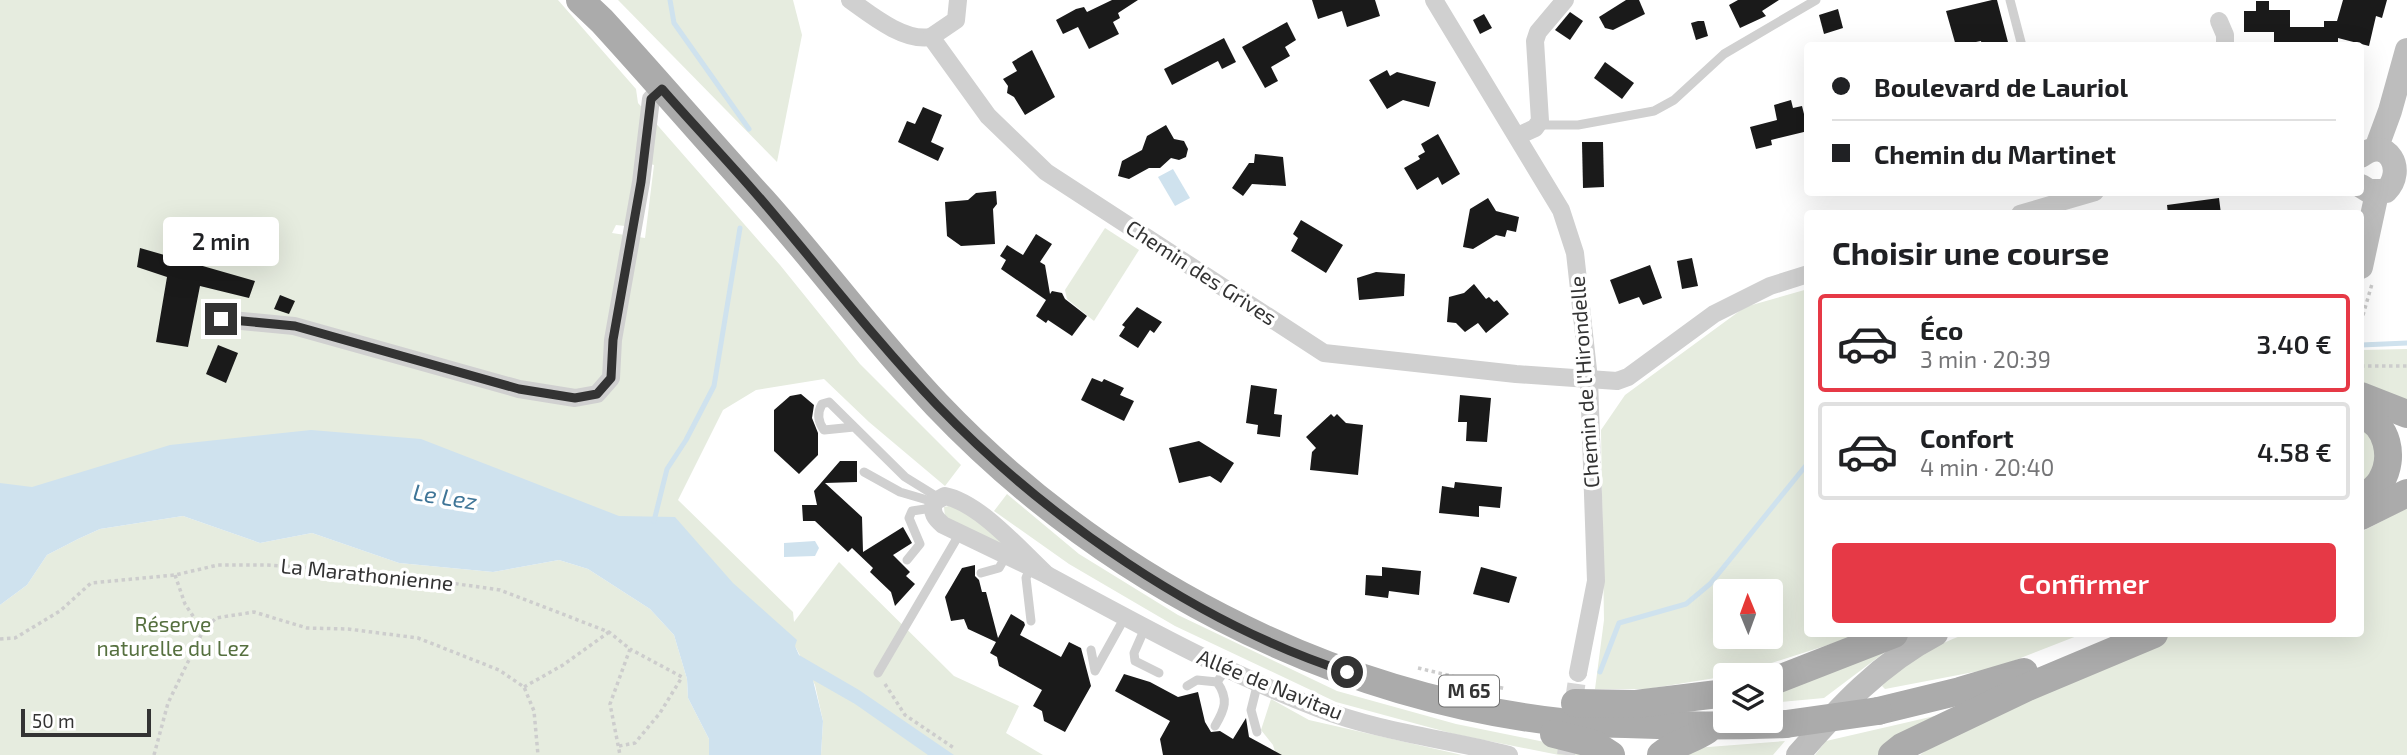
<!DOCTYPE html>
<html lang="fr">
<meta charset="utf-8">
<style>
:root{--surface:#fff;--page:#f2f2f2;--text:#202124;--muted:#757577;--line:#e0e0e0;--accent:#e63946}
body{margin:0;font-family:"Exo 2",sans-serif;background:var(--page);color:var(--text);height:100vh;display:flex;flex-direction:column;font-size:26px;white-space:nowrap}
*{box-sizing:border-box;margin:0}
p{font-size:23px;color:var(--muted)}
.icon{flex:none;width:38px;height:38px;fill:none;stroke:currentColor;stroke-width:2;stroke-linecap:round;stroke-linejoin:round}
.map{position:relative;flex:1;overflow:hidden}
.panel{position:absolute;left:1804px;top:210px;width:560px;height:427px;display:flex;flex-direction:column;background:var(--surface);border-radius:7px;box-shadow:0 7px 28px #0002}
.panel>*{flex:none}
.top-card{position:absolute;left:1804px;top:42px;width:560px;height:154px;border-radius:7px;box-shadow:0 7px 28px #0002;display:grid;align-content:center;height:154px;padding:0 28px;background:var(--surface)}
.needle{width:46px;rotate:359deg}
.fabs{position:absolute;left:1713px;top:579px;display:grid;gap:14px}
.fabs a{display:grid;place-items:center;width:70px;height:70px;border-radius:7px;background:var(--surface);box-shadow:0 7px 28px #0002;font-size:35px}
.scale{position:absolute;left:21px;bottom:18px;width:130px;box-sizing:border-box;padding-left:7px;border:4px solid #333;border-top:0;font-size:19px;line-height:24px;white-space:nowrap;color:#333;-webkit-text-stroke:5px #fff;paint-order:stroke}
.end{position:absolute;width:32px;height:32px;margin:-16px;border:9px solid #333;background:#fff;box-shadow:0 0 0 4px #fff}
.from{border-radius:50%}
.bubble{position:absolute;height:49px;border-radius:7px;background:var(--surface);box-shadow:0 7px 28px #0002;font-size:23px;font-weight:600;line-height:49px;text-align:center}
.top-card b{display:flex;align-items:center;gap:24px;height:66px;font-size:26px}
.top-card b+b{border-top:2px solid var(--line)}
.top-card i{width:18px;height:18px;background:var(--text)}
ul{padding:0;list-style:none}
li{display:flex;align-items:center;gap:21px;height:98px;margin:0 14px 10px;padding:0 14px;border:4px solid var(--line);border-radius:7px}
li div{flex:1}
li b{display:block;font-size:26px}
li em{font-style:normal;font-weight:600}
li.on{border-color:var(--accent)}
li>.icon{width:63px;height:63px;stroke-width:1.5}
h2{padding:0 28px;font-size:32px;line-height:84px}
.action{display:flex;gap:14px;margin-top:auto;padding:14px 28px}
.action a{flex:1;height:80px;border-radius:7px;background:var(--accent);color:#fff;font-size:28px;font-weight:600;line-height:80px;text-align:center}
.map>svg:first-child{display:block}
.green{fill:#e6ecdf;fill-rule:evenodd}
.water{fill:#cfe2ee}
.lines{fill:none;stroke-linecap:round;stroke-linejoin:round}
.stream{stroke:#cfe2ee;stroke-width:5}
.building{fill:#1a1a1a}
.minor-tunnel{stroke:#d6d6d6;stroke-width:18;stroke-dasharray:18 9;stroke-linecap:butt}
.path{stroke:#cdcdcd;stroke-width:3.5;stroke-dasharray:3.5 3.5;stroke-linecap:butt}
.service{stroke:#d0d0d0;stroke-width:9}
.minor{stroke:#d0d0d0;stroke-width:18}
.secondary{stroke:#bdbdbd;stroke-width:24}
.primary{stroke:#ababab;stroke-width:28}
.primary-bridge{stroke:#ababab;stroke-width:28}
.route{stroke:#333;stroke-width:9}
.labels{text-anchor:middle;stroke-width:7;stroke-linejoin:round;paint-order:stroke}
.shield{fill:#fff;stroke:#707070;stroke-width:2}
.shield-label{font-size:19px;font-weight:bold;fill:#333}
.street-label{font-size:21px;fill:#333;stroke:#fff}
.park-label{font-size:21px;fill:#56703f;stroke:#fff}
.water-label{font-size:23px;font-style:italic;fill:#3f7597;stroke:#fff}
</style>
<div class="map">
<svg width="2407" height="755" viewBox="0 0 2407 755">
<rect width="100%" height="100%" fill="#fff"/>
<g class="green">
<path d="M0 0H558L636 89 638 103 780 265 860 364 961 465 945 486 869 422 824 379 756 390 723 410 678 500 793 612 794 622 839 562 954 676 1019 706 1006 733 1043 755H821L823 721 815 685 796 648 693 560 24 496 0 489ZM636 160 654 165 645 238 612 233 616 225 625 226Z"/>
<polygon points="618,0 793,0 802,35 777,162"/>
<polygon points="1105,228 1139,250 1094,321 1067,299 1065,290"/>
<path d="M1808 289V634H1862L1734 675 1647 689H1595L1604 620 1601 430 1625 395 1745 307ZM1726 592H1771V637H1726Z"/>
<polygon points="2407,349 2407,408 2361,385 2361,350"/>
<polygon points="2361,429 2370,433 2375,444 2376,470 2361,489"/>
<polygon points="1007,494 1079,554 1178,615 1337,691 1456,724 1559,745 1590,755 1559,755 1454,734 1336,702 1175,626 1069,564 994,511"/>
<polygon points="953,505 1001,537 1004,546 945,517 944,507"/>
<polygon points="2407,508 2407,755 1920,755 1944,737 2163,634 2361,634 2361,532"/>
<polygon points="183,516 260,543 312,533 399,563 493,572 559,560 588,569 650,609 674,635 687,679 688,698 709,739 709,755 0,755 0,605 27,585 47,555 78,539 100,529"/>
<path d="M1965 634H2082L1995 668 1885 689 1882 686C1906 659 1933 647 1965 634Z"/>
<polygon points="1905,637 1824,698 1771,703 1771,692"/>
<polygon points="1271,699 1309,720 1462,755 1276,755 1273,745 1261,730"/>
<polygon points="1939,715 1880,755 1815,755 1826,741"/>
<polygon points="1785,741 1773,755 1675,755 1695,748"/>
</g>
<g class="water">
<polygon points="1173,169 1190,198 1175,206 1158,177"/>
<polygon points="311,430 421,439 619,516 675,517 733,583 797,640 795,646 799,655 859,690 954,755 928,755 855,704 813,680 823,721 821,755 709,755 709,739 688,698 687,679 674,635 650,609 588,569 559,560 493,572 399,563 312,533 260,543 183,516 100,529 78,539 47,555 27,585 0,605 0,483 32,487 170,445"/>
<polygon points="815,541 819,548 815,556 784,557 784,543"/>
</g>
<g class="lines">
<g class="stream">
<polyline points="670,0 674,23 749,129"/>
<polyline points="2361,345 2407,343"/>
<polyline points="654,521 667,469 686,440 714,386 740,228"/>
<polyline points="1600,672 1619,623 1686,604 1710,584 1808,463"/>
</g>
</g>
<g class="building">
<polygon points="1112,0 1138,0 1118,13 1120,18 1113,22 1119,34 1089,49 1078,27 1063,34 1056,20 1076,9 1084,7 1087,12"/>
<polygon points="1312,0 1375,0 1380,16 1347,27 1342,11 1318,19"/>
<polygon points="1626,0 1639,0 1645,14 1613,30 1605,28 1599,17"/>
<polygon points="1738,0 1779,0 1762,11 1766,16 1740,28 1729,5"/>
<polygon points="1992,0 1997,0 2009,46 1982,46 1981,41 1956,46 1946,11"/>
<polygon points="2343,0 2387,0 2382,18 2376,16 2369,46 2338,38 2338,46 2274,46 2274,32 2244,32 2244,11 2256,11 2256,1 2269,1 2269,10 2290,10 2290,27 2324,27 2324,21 2337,21"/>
<polygon points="1838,9 1843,28 1824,34 1819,15"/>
<polygon points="1570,12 1583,21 1570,40 1555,30"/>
<polygon points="1484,14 1492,28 1480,34 1473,20"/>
<polygon points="1698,21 1704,21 1708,36 1696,40 1691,23"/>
<polygon points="1287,22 1296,40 1285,47 1290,56 1271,67 1278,81 1265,88 1242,47"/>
<polygon points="1224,38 1236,62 1222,69 1218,61 1172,85 1164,69"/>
<polygon points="1032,50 1055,97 1025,115 1014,97 1007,93 1008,86 1003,79 1017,71 1012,62"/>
<polygon points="1605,62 1634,83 1622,99 1594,78"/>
<polygon points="1387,70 1390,76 1397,72 1436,82 1429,107 1403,100 1387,109 1369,80"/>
<polygon points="1791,100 1793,108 1802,106 1804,114 1808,113 1808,131 1771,140 1772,145 1756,149 1750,127 1777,120 1774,105"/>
<polygon points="923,107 942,115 931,142 944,148 938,161 898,142 907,121 915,124"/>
<polygon points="1166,125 1174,139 1184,141 1188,149 1186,157 1179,160 1171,158 1160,168 1149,168 1129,179 1118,176 1122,161 1142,150 1147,136"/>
<polygon points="1438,134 1460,174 1442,185 1438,177 1417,190 1404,168 1420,159 1418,156 1425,152 1421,144"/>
<polygon points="1582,142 1603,142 1604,187 1583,188"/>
<polygon points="1255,154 1283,157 1286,186 1252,184 1243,196 1232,188 1249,163 1254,163"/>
<polygon points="996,191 997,204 993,209 995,244 961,246 947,236 945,202 968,200 976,193"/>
<polygon points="1488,198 1496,211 1519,217 1516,232 1507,230 1505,237 1496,235 1473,249 1463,247 1470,209"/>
<polygon points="2219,198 2221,214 2168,214 2167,205"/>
<polygon points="1301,220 1343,245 1326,273 1291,251 1298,238 1293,234"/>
<polygon points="1036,234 1052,244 1040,262 1045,265 1050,294 1052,291 1062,293 1065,299 1087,316 1072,336 1048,320 1046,323 1036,316 1046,300 1001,269 1006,260 1000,256 1007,245 1023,255"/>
<polygon points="140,248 255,281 249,298 200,286 188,347 156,342 167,277 137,267"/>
<polygon points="1692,258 1698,286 1682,289 1677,261"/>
<polygon points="1650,265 1662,298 1643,305 1639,297 1619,304 1610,280"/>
<polygon points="1376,272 1405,274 1404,296 1359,300 1357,278"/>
<polygon points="1474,284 1486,299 1489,297 1494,302 1497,300 1509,314 1486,333 1478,323 1465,332 1456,323 1447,322 1449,297 1464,293"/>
<polygon points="280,295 295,301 289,314 274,309"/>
<polygon points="1137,307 1162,322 1154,333 1150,330 1138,348 1119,336 1125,327 1122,325"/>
<polygon points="218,345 238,353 226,383 206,374"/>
<polygon points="1092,378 1102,382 1104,379 1124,388 1120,395 1134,401 1124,421 1081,400"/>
<polygon points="1251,385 1277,389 1274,414 1282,415 1280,437 1257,434 1258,425 1246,423"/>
<polygon points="801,394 814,405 812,418 818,433 818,455 799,474 774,451 774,410 790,396"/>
<polygon points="1460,395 1491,398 1487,442 1466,441 1467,422 1458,422"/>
<polygon points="1331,414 1334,417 1337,414 1346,423 1363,425 1358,475 1310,470 1312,452 1316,448 1306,437"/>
<polygon points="1199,441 1234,463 1221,483 1210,476 1179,483 1169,448"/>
<polygon points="840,461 857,461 857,482 825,483 862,517 863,552 903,527 912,543 893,555 910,572 906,576 915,584 895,606 891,592 870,572 873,568 852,548 848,552 815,521 803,521 802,505 817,505 814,491"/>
<polygon points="1455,482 1502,487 1500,508 1479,506 1479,517 1439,513 1442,486 1454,488"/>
<polygon points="975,565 975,576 979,580 982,592 986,592 998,638 1011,614 1024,622 1025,625 1020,635 1061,657 1069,642 1081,648 1091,686 1065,732 1044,721 1042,711 1033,706 1042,690 999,666 997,657 990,653 996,642 968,629 964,619 951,621 945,597 962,568"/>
<polygon points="1382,567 1421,571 1419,595 1389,591 1388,598 1365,595 1366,575 1382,576"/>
<polygon points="1481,567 1517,577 1509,603 1473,594"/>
<polygon points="1124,674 1150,682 1178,697 1198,692 1205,722 1211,732 1220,731 1233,739 1246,718 1249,737 1282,755 1163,755 1160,739 1170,721 1115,691"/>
</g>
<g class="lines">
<polyline class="minor-tunnel" points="1566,755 1578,673"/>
<g class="path">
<polyline points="2361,322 2372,284"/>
<polyline points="2361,366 2407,366"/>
<polyline points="175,575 185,604 203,631"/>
<polyline points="0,639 15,638 60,611 91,583 175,575 218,565 266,565 366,571 500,590 609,632 630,649 610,704 620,755"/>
<polyline points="1418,668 1506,689"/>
<polyline points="885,684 905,715 954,748"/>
<polyline points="524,687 563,665 609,632"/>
<polyline points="619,746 635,743 660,713 682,677 630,649"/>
<polyline points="154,755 168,703 203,631 216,618 254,612 307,628 348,629 418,638 499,670 524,687 534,711 538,755"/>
</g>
<g class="service">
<polyline points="2010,0 2022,46"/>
<polyline points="1538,125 1578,125 1654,111 1674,100 1724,54 1816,0"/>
<path d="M854 427 824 430C818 422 817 413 822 404L829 402 905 477 939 498"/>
<polyline points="864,472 900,492 934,502"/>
<polyline points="907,560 920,544 909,518 912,511 932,508"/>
<polyline points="1030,568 1026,578 1031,621"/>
<polyline points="981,573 999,568 1006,556"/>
<polyline points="1145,628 1134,653 1135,661 1159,673"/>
<polyline points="1091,650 1095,671 1125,617"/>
<polyline points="878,673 960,533"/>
<polyline points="1187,686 1197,680 1217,682 1227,668"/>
<path d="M1215 726C1225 709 1229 699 1217 682"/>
<polyline points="1257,732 1251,710 1258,682"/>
</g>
<g class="minor">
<path d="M850 0C871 15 904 42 931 37"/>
<polyline points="958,0 956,20 931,37 988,116 1046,172 1324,353 1516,374 1617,381 1628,377 1714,314 1770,286 1808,274"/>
<polyline points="1434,0 1561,210 1575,253 1589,379 1596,581 1578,673"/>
<polyline points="2219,21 2225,35 2225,46"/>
<polyline points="1518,136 1535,128 1540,121 1535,41 1538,32 1565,0"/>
<polyline points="2020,214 2095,192"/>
<polyline points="221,319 294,326 519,389 575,398 597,394 611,378 613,340 641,182 651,99 662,89"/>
<path d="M945 496C980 503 1021 551 1047 575L943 525C935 518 931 513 934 502Z"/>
<path d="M1047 575C1136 623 1224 672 1318 708 1379 732 1447 739 1509 755"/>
</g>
<g class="secondary">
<polyline points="2376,149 2390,111 2407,50"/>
<path d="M2361 156C2387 135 2407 170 2386 191H2369L2361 186"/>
<polyline points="2361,267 2377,193"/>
<path d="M1798 755C1839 708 1880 663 1936 634"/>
</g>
<g class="primary">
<path d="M580 0 602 21C656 80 708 141 762 200 822 267 875 340 937 405 1100 576 1324 695 1560 722 1582 724 1604 723 1626 724 1679 726 1732 726 1786 724"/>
<polyline points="2361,396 2407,414"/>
<path d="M2361 415C2388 423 2395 458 2381 481 2376 489 2368 494 2361 500"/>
<polyline points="2361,516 2407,493"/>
<polyline points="1771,682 1894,634"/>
<polyline points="1575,703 1636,704 1726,693"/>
<polyline points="1878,711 1960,691 2024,672"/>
<polyline points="1554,734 1594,744 1611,755"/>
<path d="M1661 755C1675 743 1692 740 1707 730"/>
<polyline points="1892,755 1902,747 2030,686 2154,634"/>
</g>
<polyline class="primary-bridge" points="1786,724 1878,711"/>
</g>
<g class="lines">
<path class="route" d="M221 319 295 326 519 389 575 398 597 394 611 378 613 340 641 182 651 99 662 89C696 128 732 165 765 204 822 271 876 341 937 405 1046 518 1198 624 1347 672"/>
</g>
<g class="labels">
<rect class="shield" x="1439" y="675.5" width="60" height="31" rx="5"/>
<g class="shield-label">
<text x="1469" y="698">M 65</text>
</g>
<g class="street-label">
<text transform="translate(1201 273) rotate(33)" y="7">Chemin des Grives</text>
<text transform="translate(1585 382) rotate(-94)" y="7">Chemin de l'Hirondelle</text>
<text transform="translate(367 575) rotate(6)" y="7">La Marathonienne</text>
<text transform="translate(1270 685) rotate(22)" y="7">Allée de Navitau</text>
</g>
<g class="park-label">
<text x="173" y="632">Réserve<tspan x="173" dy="24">naturelle du Lez</tspan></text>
</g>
<g class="water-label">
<text transform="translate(445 497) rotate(9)" y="8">Le Lez</text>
</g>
</g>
</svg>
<div class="fabs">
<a><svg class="needle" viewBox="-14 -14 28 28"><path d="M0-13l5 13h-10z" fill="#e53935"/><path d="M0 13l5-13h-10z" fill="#757577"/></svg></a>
<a><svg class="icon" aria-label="layers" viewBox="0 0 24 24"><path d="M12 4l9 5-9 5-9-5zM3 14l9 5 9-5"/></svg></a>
</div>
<div class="scale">50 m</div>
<i class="end from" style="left:1347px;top:672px"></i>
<i class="end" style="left:221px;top:319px"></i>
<div class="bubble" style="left:163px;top:217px;width:116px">2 min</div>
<div class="top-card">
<b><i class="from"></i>Boulevard de Lauriol</b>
<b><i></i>Chemin du Martinet</b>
</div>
<section class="panel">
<h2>Choisir une course</h2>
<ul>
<li class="on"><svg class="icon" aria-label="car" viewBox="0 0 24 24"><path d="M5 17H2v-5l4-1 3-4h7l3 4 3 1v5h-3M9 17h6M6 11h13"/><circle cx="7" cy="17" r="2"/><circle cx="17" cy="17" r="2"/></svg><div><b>Éco</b><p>3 min · 20:39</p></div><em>3.40 €</em></li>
<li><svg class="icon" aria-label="car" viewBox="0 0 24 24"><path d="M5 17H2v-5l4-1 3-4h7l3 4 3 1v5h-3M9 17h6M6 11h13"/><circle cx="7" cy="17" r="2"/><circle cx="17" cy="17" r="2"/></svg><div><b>Confort</b><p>4 min · 20:40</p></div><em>4.58 €</em></li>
</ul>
<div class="action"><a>Confirmer</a></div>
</section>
</div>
